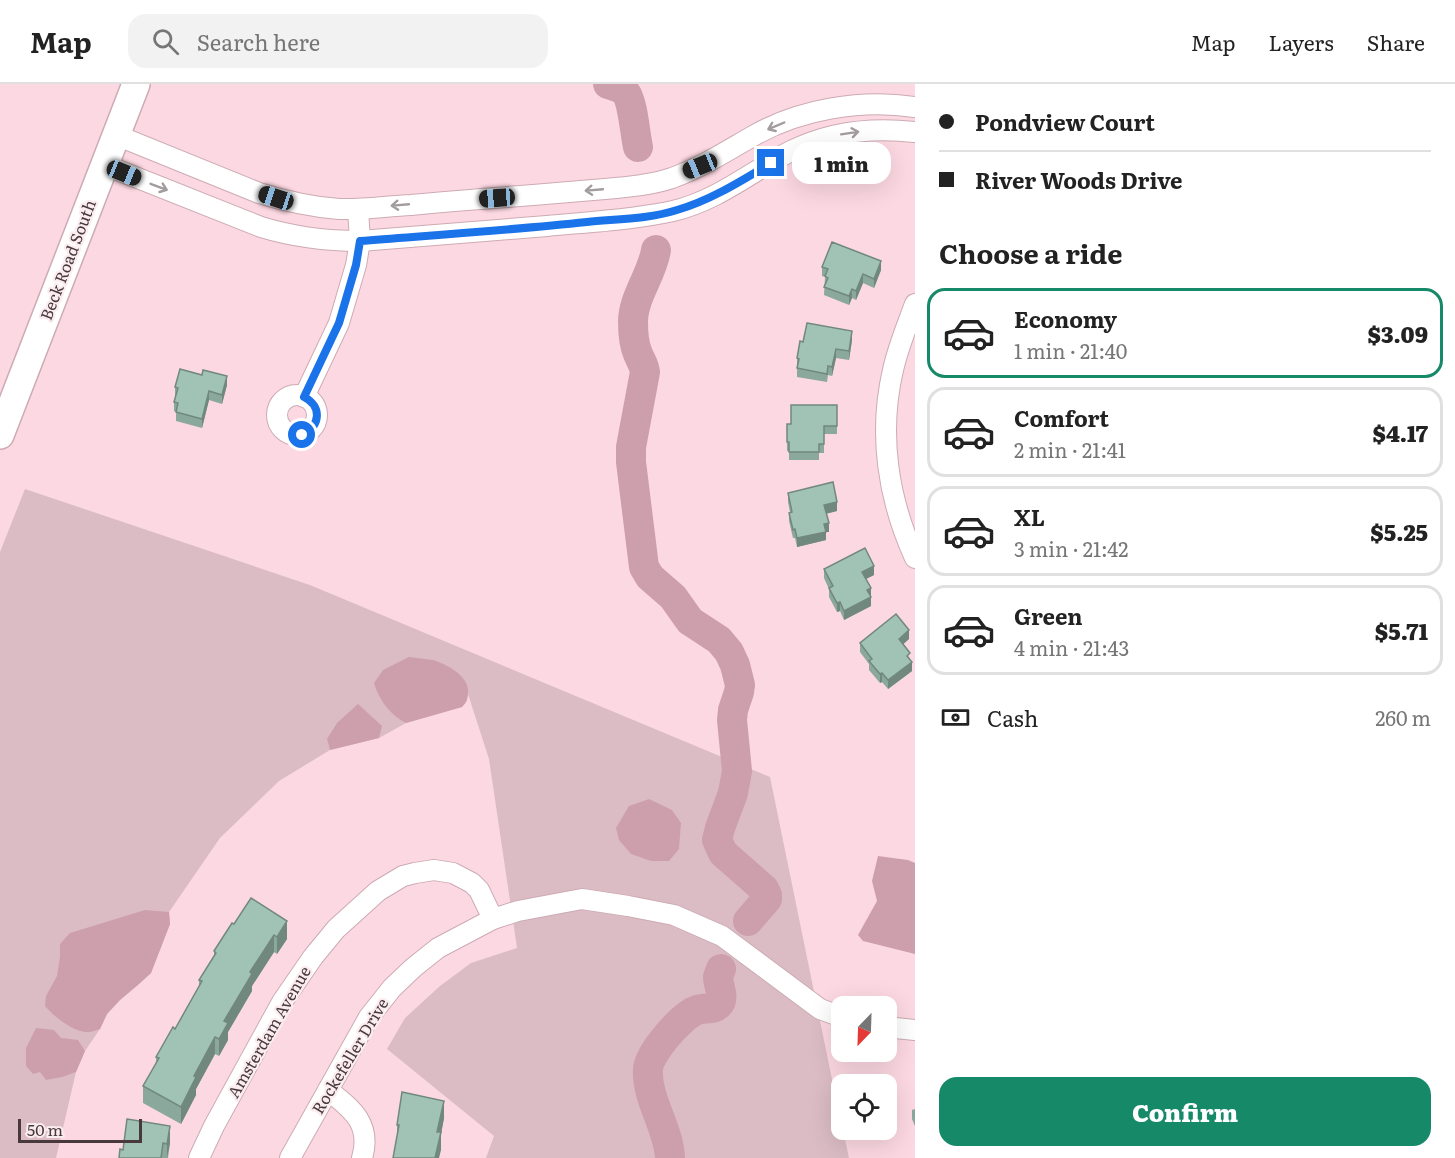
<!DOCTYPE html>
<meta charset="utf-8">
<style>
:root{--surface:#fff;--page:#f2f2f2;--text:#222;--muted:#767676;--line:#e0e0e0;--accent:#168969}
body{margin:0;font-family:Literata,serif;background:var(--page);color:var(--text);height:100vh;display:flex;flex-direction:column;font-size:22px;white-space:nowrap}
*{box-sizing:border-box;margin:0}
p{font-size:20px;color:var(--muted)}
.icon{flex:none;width:33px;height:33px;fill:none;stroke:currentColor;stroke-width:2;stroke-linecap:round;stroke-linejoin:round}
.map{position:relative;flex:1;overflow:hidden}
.sheet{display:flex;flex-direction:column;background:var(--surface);width:540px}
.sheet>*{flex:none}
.banner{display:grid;align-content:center;height:132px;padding:0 24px;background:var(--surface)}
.needle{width:39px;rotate:203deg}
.tools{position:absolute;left:831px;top:912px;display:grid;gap:12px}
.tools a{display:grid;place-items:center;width:66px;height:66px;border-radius:12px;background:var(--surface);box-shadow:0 6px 24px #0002;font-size:30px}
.scale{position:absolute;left:18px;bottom:15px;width:124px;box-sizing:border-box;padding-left:6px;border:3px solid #47393d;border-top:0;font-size:16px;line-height:21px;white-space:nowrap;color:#47393d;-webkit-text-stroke:4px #fbecf0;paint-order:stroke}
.end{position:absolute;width:27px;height:27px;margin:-14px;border:8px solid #1a73e8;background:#fff;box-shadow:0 0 0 3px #fff}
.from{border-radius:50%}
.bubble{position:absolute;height:42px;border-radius:18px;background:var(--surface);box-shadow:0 6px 24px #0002;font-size:20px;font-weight:800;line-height:42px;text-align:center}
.car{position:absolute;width:18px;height:36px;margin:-18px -9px;border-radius:8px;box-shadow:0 0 4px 2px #0007;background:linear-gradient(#222 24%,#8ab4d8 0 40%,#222 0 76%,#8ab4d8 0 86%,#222 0)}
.banner b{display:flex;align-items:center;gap:21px;height:57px;font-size:22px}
.banner b+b{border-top:2px solid var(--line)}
.banner i{width:15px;height:15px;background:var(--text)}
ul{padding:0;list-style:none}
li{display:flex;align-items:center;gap:18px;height:90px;margin:0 12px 9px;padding:0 12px;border:3px solid var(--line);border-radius:18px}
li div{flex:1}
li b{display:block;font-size:22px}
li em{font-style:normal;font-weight:800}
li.current{border-color:var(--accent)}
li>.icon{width:54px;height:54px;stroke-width:1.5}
h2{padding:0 24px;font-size:27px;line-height:72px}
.pay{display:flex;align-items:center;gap:15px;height:66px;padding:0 24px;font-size:22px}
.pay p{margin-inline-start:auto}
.action{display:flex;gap:12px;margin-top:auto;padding:12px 24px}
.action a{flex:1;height:69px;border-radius:18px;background:var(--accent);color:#fff;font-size:24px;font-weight:800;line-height:69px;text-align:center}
header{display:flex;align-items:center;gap:36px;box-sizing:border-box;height:84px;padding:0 30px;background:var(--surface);border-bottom:2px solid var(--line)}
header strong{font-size:28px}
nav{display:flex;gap:33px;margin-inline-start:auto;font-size:21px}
.search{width:420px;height:54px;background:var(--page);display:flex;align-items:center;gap:15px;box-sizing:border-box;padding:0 21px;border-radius:18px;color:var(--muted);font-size:22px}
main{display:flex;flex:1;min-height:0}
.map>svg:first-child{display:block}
.green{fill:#dbbcc5}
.water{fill:#cd9fad}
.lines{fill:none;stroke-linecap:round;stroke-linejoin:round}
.river{stroke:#cd9fad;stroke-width:30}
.minor-casing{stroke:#cdabb4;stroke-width:22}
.secondary-casing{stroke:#cdabb4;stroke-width:30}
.minor{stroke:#fff;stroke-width:20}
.secondary{stroke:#fff;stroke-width:27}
.wall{fill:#8aa89c}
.shaded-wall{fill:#71887f}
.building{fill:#a1c3b5;stroke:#71887f;stroke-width:1.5}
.oneway{stroke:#a39c9e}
.route{stroke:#1a73e8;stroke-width:8}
.labels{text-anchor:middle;stroke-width:4.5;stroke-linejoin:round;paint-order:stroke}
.street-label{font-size:16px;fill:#47393d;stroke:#fbecf0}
</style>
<header>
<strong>Map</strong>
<div class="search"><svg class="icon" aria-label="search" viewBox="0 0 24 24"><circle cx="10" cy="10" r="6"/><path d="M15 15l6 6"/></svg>Search here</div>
<nav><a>Map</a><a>Layers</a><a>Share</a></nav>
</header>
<main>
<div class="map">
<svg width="915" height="1074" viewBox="0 0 915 1074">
<rect width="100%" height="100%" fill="#fcd8e2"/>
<polygon class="green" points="25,405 310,501 770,693 841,1039 842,1046 843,1046 849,1074 486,1074 494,1052 387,965 405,934 440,902 471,879 517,864 489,675 468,610 467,617 462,623 406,639 379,654 330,666 279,697 220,754 169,828 170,840 151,889 139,900 120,916 107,930 100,945 85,967 76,988 56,1074 0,1074 0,468"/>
<g class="water">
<path d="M409 573C417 574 425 575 433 576 446 580 467 591 468 606 468 613 467 618 462 623L406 639C390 631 379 616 374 599L383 586Z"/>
<polygon points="358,620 382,642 379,654 330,666 327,655 337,639"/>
<polygon points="649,715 672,726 681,739 679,765 669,777 651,777 631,770 619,756 616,744 629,722"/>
<polygon points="878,772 908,776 915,779 915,870 863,857 858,851 877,817 872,797"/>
<path d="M145 826 169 828 170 840 151 889 139 900 120 916 107 930 100 945C97 946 94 947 90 948 76 950 54 933 45 922L46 912 57 892 60 873V860L70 849Z"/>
<polygon points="36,944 54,946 61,954 78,956 85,967 76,988 62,993 46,996 40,988 33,990 26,982 26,964"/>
</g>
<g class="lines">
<g class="river">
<path d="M608 0C614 2 622 4 626 9 633 19 635 50 638 63"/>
<path d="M656 166C652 191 633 213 633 238 633 248 634 261 638 270 641 277 644 281 645 288L631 363V378L644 483 650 493 673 513 690 537 719 556 729 568 735 581 740 601 739 608 733 626 732 636 737 687 733 709 720 744 717 756 723 769 764 805 767 811V815L748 837"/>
<path d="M670 1074C669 1044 646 1015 648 985 649 969 682 931 697 926 705 923 713 927 719 920 725 914 718 901 718 893 719 890 720 888 721 885"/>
</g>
<defs>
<g id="minor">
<path d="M116 51 259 109C285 117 311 123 339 125 362 126 387 122 411 121 452 117 492 114 533 111 557 109 581 107 605 105 628 103 651 101 672 94 702 83 725 68 753 52 800 25 861 15 915 23"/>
<path d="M105 81 261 143C294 153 326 157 360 157 422 152 484 147 547 142 588 138 632 136 673 127 717 117 752 87 791 67 829 48 872 43 915 48"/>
<path d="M915 220C907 242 898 263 893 286 878 350 888 415 915 474"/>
<circle cx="297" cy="331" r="20"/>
<polyline points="304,313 339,239 356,181 360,157 358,125"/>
<polyline points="886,943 915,946"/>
<path d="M328 1006C352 1025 372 1040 362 1074"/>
<polyline points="199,1074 214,1042 282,918 313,873 336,845 378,807 403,792 415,789 434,786 453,789 472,799 479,806 493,835"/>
<polyline points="290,1074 369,933 392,904 413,884 438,864 493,835 518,827 582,815 628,822 674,831 722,852 820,925 842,933"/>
</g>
<polyline id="secondary" points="0,351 136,0"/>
</defs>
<use href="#minor" class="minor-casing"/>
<use href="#secondary" class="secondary-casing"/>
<use href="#minor" class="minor"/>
<use href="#secondary" class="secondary"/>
</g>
<g class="wall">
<polygon points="822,183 881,186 874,204 863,199 856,216 852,214 849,221 824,211 825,193 822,192"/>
<polygon points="852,256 849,276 836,274 832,292 828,291 827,298 797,293 797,274 803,258"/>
<polygon points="227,301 222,320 209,316 202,344 176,337 176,328 174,327 174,318 176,312 175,312 175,303"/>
<polygon points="837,321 837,350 824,350 824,369 819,369 819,376 789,376 789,367 787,367 787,340 791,340"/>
<polygon points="788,409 837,427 826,430 829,448 826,448 826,456 797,463 795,454 793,454 789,437 789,429 790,428 788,418"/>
<polygon points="824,485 874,491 866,495 871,504 871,522 844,536 840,527 837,528 829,513 829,505 824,494"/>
<polygon points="909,555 903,560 910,576 912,587 888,605 882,598 880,599 869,586 869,580 860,568 860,559"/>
<polygon points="234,840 287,855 277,870 274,868 252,902 252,907 228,948 228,956 219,972 215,970 196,1005 196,1011 181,1040 143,1019 143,1002 156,979 156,973 175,945 199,902 199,896 214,873 214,867"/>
<polygon points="915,1025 915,1042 912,1035 912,1026"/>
<polygon points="444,1034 441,1050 441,1066 397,1055 397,1041"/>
<polygon points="127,1035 170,1059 168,1074 119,1074 123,1066"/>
</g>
<g class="shaded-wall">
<polygon points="881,177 881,186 874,204 874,195"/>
<polygon points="863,190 863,199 856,216 856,207"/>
<polygon points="852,205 852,214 849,221 849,212"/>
<polygon points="852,247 852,256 849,276 849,267"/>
<polygon points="836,265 836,274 832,292 832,283"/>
<polygon points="227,292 227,301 222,320 222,311"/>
<polygon points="209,307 209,316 202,344 202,335"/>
<polygon points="837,418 837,427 824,430 824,421"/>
<polygon points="829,439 829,448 826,448 826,456 797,463 797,454 824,440"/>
<polygon points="874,482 874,491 862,497 862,488"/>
<polygon points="871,504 871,513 867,506"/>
<polygon points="871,513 871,522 844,536 844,527"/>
<polygon points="840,518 840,527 837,528 837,519"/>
<polygon points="909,546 909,555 899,564 899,555"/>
<polygon points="912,578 912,587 888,605 888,596"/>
<polygon points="882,589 882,598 880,599 880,590"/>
<polygon points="287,837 287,855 277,870 277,853"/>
<polygon points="274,851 274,868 252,902 252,907 228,948 228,956 219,972 219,955 224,937 250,888"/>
<polygon points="215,953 215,970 196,1005 196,1011 181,1040 181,1023 194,992"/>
<polygon points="444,1017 444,1034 441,1050 441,1066 439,1074 435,1074 437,1048"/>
<polygon points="170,1042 170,1059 167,1074 167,1060"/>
</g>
<g class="building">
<polygon points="832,158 881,177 874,195 863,190 856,207 852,205 849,212 824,203 828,194 825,192 828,185 822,183"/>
<polygon points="807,239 852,247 849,267 836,265 832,283 828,282 827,290 797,284 799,275 797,274 800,257 803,258"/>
<polygon points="180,285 202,291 203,286 227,292 222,311 209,307 202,335 176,328 178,319 174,318 178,304 175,303"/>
<polygon points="791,321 837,321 837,342 824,342 824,360 819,360 819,368 789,368 789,358 787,358 787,340 791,340"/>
<polygon points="833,398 837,418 824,421 829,439 824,440 826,448 797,454 795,445 793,446 789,429 792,428 788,409"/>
<polygon points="865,464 874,482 862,488 871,504 867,506 871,513 844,527 840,518 837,519 829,504 833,502 824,485"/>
<polygon points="896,530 909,546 899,555 910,569 907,572 912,578 888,596 882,589 880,590 869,577 872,575 860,559"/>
<polygon points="251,814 287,837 277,853 274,851 250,888 252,890 224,937 228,939 219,955 215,953 194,992 196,993 181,1023 143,1002 159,974 156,973 173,943 175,945 202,897 199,896 216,869 214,867 232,839 234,840"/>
<polygon points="402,1008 444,1017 437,1048 441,1048 435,1074 393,1074 399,1041 397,1041"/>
<polygon points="127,1035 170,1042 167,1060 163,1059 161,1074 119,1074 120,1065 123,1066"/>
</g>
<defs><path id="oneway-shaft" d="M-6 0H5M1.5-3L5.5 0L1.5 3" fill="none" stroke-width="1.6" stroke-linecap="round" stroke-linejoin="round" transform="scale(1.5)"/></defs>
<g class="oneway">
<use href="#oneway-shaft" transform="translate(776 42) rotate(157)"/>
<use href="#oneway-shaft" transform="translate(850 49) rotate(-9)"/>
<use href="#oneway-shaft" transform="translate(159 103) rotate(21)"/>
<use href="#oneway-shaft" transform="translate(594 106) rotate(175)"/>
<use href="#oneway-shaft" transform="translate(400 121) rotate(175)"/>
</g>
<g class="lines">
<path class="route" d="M302 351C321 342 322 322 304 313L339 239 356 181 360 157C436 151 512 146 587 138 617 135 649 135 677 126 711 116 741 97 771 79"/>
</g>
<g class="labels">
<g class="street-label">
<text transform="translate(68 176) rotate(-69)" y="6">Beck Road South</text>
<text transform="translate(269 948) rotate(-60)" y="6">Amsterdam Avenue</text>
<text transform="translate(350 972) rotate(-59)" y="6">Rockefeller Drive</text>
</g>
</g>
</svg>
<div class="tools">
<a><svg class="needle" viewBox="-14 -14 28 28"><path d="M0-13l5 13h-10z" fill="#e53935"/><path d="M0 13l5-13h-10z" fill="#767676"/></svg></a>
<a><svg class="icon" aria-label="locate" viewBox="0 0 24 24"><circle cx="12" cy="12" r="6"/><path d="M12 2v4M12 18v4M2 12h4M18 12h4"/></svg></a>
</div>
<div class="scale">50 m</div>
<i class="end from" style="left:302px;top:351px"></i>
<i class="end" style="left:771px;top:79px"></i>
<div class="bubble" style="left:792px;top:58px;width:99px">1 min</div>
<i class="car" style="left:700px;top:82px;rotate:248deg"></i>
<i class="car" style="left:124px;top:89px;rotate:112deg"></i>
<i class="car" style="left:276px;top:114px;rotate:288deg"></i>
<i class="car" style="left:497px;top:114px;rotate:266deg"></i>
</div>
<section class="sheet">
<div class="banner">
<b><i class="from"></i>Pondview Court</b>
<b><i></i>River Woods Drive</b>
</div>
<h2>Choose a ride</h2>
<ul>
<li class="current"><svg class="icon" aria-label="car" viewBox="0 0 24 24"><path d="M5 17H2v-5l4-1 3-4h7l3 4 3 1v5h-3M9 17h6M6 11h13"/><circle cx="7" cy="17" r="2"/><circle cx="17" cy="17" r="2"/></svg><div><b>Economy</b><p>1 min · 21:40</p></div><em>$3.09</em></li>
<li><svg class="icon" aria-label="car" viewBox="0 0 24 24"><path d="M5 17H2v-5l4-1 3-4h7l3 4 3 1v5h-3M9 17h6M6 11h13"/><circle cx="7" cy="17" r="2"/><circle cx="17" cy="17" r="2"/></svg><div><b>Comfort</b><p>2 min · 21:41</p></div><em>$4.17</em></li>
<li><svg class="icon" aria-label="car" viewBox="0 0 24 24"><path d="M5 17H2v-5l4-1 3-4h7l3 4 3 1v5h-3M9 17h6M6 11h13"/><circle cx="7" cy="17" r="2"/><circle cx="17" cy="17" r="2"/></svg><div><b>XL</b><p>3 min · 21:42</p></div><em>$5.25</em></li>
<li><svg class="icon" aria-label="car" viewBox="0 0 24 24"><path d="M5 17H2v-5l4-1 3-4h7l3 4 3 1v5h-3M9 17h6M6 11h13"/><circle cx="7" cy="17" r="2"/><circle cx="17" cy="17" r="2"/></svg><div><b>Green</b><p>4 min · 21:43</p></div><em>$5.71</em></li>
</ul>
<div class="pay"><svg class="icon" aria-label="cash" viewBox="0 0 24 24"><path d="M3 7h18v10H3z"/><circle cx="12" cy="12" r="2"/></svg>Cash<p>260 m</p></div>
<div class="action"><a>Confirm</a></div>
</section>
</main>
